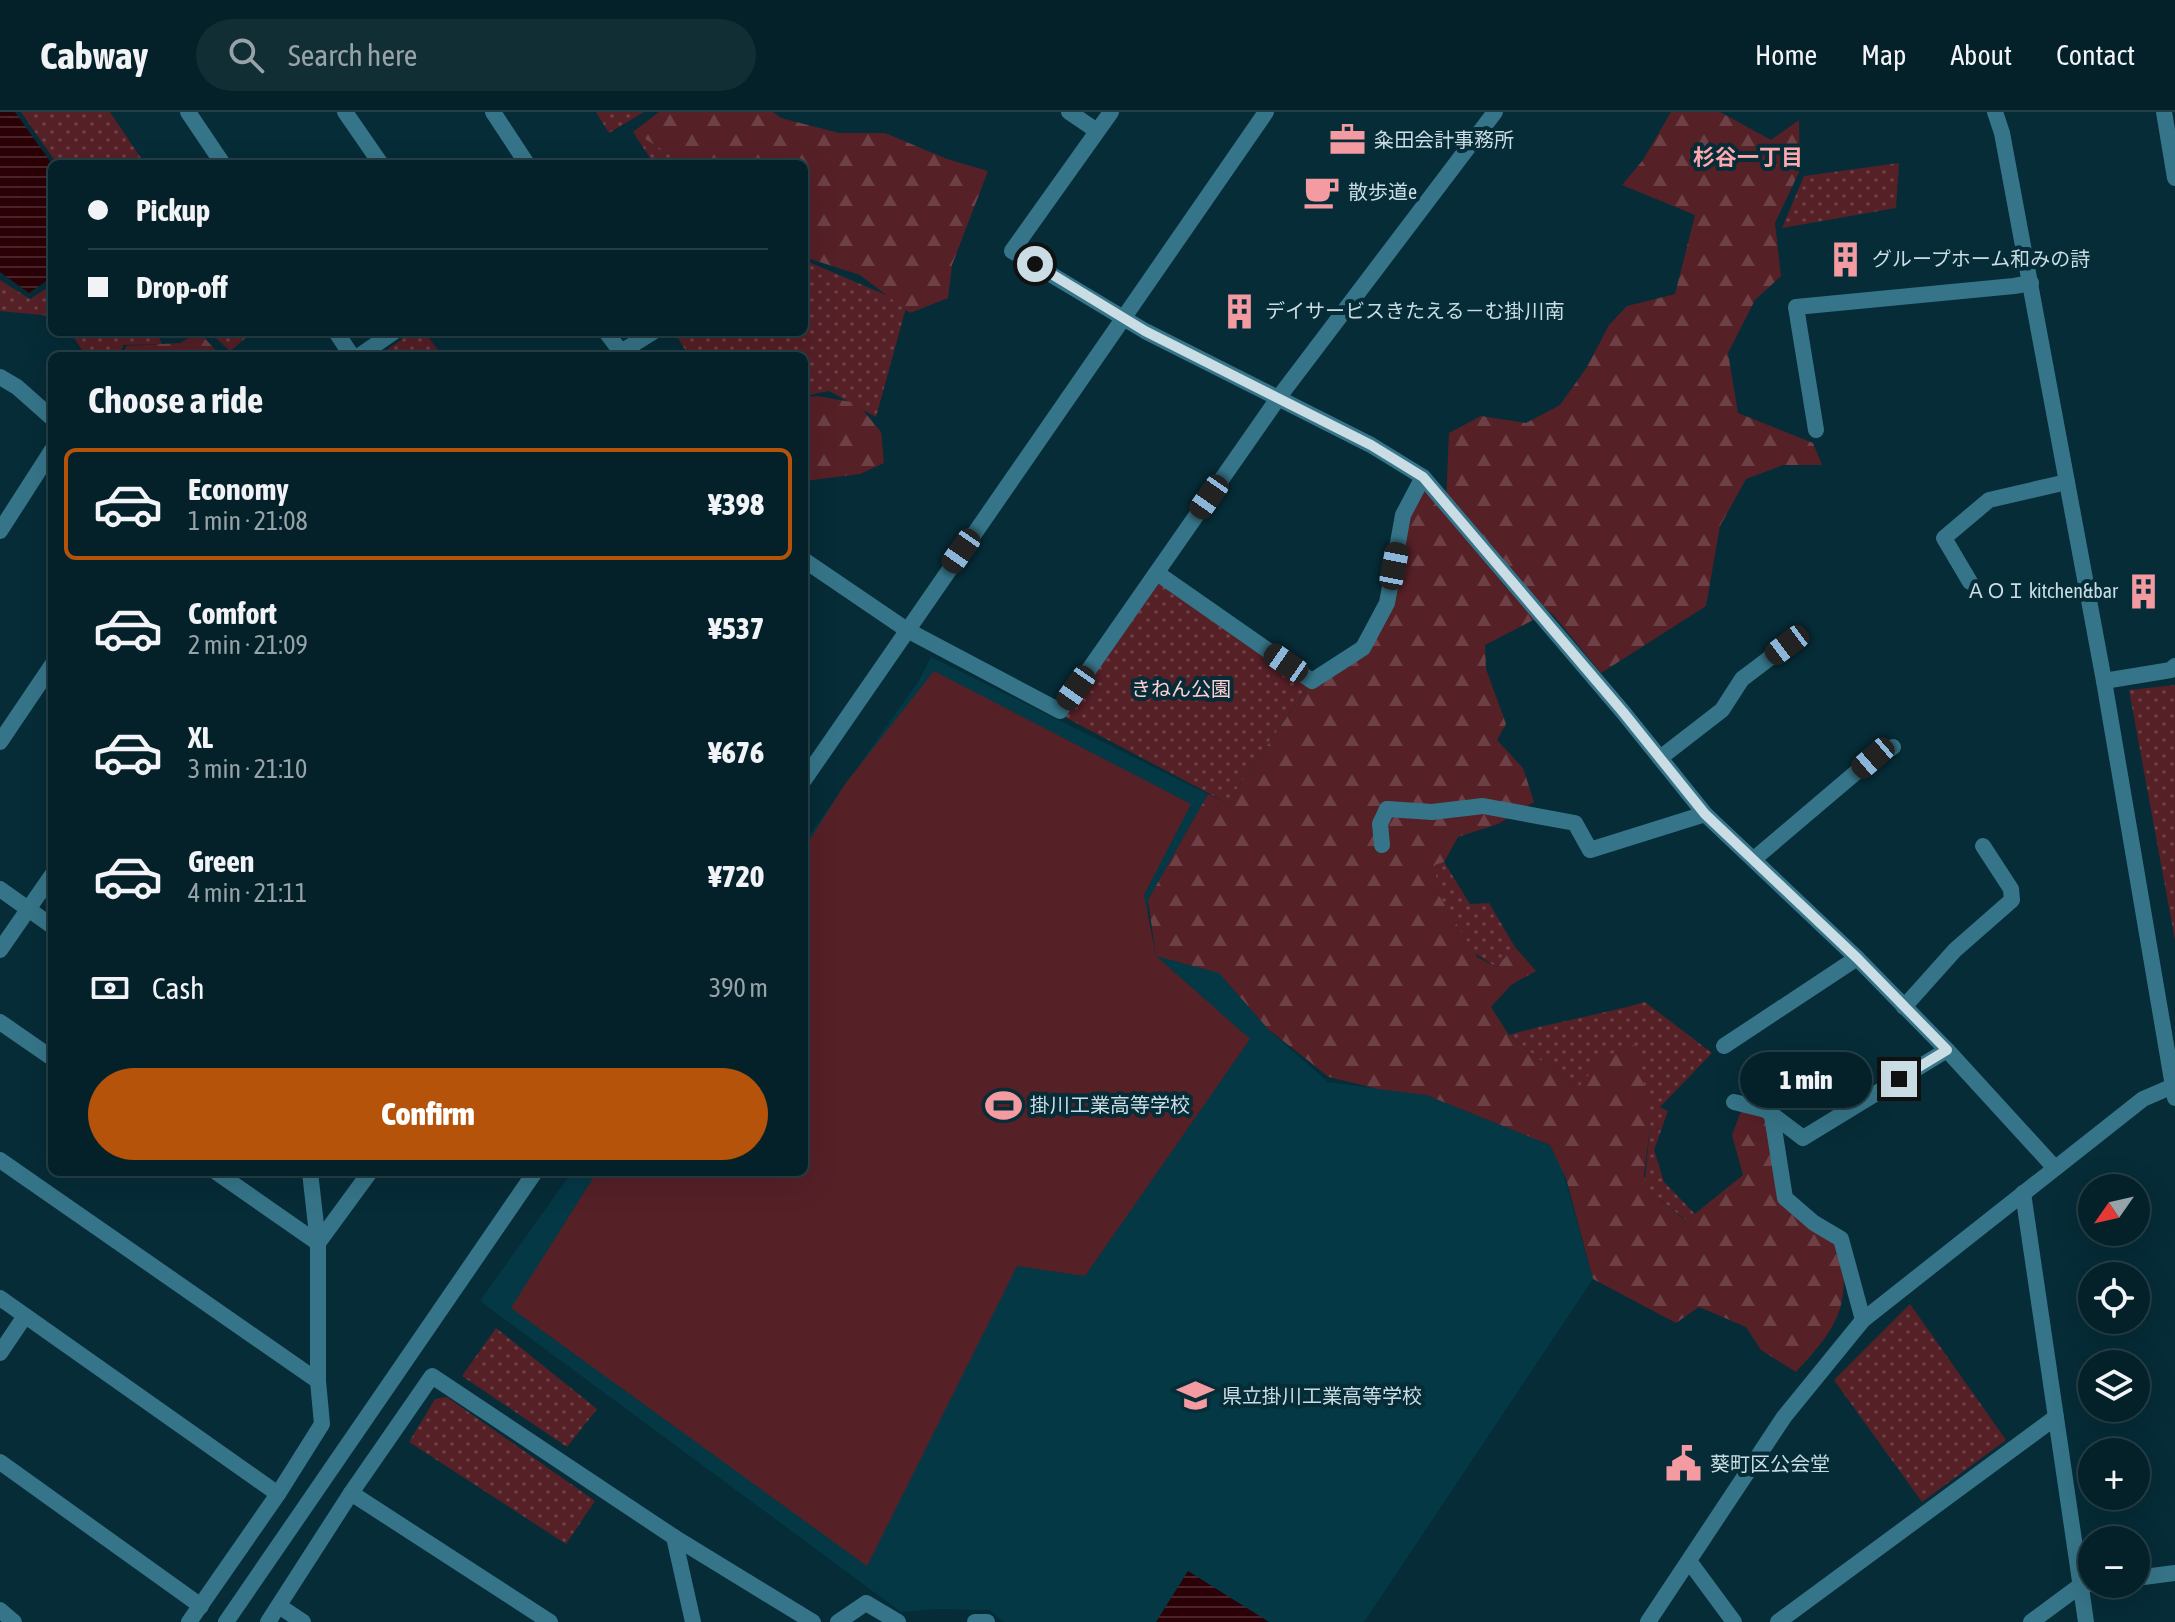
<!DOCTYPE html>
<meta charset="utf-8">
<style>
:root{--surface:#042129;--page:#122e35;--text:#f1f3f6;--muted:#97a3a8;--line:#253e46;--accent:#b45309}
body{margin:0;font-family:"Asap Condensed","Noto Sans JP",sans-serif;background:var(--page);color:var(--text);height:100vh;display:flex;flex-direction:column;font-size:30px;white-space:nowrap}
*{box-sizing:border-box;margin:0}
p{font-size:26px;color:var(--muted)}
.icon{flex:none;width:44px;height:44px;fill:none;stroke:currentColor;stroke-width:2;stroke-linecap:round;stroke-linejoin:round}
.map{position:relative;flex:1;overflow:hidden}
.details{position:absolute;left:48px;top:240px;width:760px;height:824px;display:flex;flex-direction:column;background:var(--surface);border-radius:12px;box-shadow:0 8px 32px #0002,0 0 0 2px var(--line)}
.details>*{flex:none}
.banner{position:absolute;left:48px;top:48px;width:760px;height:176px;border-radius:12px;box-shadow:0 8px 32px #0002,0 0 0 2px var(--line);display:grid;align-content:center;height:176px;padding:0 40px;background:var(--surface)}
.needle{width:52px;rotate:236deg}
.fabs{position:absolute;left:2078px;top:1062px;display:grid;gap:16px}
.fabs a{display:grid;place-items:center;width:72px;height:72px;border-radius:50%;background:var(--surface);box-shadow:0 8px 32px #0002,0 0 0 2px var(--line);font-size:40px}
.end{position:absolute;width:36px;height:36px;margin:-18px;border:10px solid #cadde4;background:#111;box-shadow:0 0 0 4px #111}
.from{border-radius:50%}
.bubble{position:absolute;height:56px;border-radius:28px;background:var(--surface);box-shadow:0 8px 32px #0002,0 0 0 2px var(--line);font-size:26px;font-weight:800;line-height:56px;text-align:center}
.car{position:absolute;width:24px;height:48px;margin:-24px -12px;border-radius:10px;box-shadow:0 0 6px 2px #0007;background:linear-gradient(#222 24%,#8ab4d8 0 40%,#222 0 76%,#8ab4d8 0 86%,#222 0)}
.banner b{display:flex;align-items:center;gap:28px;height:76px;font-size:30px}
.banner b+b{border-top:2px solid var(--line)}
.banner i{width:20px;height:20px;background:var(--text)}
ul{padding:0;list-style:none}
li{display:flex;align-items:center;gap:24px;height:112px;margin:0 16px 12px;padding:0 24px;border:4px solid transparent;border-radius:12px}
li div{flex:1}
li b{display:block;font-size:30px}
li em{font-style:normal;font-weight:800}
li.active{border-color:var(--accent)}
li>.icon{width:72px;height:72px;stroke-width:1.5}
h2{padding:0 40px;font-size:36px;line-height:96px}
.pay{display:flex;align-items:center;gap:20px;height:88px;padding:0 40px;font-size:30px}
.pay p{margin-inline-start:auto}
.action{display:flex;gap:16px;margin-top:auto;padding:16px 40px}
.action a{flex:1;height:92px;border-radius:48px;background:var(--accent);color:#fff;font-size:32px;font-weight:800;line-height:92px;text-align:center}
header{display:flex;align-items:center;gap:48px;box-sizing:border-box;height:112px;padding:0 40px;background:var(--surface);border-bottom:2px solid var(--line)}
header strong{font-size:38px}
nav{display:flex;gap:44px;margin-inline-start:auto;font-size:28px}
.search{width:560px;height:72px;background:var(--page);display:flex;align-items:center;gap:20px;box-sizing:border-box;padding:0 28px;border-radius:44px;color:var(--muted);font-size:30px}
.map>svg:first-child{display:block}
.built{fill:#043845}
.grass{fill:url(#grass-dots)}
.forest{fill:url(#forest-firs)}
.pitch{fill:#562027}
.water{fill:url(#water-rules)}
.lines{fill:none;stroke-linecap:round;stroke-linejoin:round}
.minor{stroke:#367589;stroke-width:16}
.tertiary{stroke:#367589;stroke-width:16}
.route{stroke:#cadde4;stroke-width:10}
.labels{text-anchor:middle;stroke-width:8;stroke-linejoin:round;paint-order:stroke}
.poi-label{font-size:20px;fill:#cadde4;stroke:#062c37;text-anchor:start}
.park-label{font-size:20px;fill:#fdcfd1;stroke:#062c37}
.neighbourhood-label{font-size:22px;font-weight:bold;fill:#fca8ad;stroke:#062c37}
</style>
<header>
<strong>Cabway</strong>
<div class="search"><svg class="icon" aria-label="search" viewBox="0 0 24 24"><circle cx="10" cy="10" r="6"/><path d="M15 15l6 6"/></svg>Search here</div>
<nav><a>Home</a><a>Map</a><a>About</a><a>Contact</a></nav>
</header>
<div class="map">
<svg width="2175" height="1510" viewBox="0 0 2175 1510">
<defs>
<pattern id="grass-dots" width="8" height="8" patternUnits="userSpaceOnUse" patternTransform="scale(2)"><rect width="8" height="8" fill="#562027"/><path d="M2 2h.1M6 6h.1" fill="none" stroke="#6d4046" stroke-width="1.8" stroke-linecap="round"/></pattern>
<pattern id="forest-firs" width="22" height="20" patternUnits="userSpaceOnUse" patternTransform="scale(2)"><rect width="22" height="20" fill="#562027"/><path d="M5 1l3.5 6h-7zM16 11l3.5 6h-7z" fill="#6d4046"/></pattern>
<pattern id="water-rules" width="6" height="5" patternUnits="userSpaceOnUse" patternTransform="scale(2)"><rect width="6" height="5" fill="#2b0006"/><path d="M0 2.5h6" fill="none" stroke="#48252a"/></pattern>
</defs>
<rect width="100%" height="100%" fill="#062c37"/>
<polygon class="built" points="931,545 1208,682 1148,788 1149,821 1156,844 1219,861 1269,918 1328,970 1426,983 1550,1033 1563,1059 1593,1167 1364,1510 1004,1510 989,1498 938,1497 901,1500 480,1189 572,1060 804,1060 804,731 918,570"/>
<g class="grass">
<polygon points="21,0 110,0 145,52 57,52"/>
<polygon points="596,0 644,0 609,21"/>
<polygon points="633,20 687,52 654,52"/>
<polygon points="1899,51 1896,96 1782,116 1804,64"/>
<polygon points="804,148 907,192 876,305 829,279 804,284 804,244 689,244 676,223 680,220 804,220"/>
<polygon points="0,168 30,187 52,173 52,204 0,199"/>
<polygon points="70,220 156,220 162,232 123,233 120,244 86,244"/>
<polygon points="209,220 253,220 230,239"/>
<polygon points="412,220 424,220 443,244 378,244"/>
<polygon points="1157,461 1309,573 1227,691 1063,604"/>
<polygon points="2175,573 2175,828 2129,578"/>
<polygon points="1444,750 1470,792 1489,791 1515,835 1496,855 1473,840 1438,782 1434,753"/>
<path d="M1645 890 1712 941 1660 995 1668 999 1654 1038 1664 1070 1695 1102 1687 1109 1648 1078 1645 1068 1650 1015 1634 934 1577 977 1509 923C1554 910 1600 903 1645 890Z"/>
<polygon points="1910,1192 2006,1328 1922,1390 1834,1268"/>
<polygon points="496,1216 597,1297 567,1335 462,1264"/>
<polygon points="447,1285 595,1389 566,1432 409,1330 435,1287"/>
</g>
<g class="forest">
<polygon points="659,0 773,0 781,6 839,21 885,21 947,47 988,59 952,153 948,186 910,201 860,163 804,145 804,52 687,52 633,20"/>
<polygon points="1671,0 1720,0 1771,28 1799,8 1800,58 1775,111 1781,164 1755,188 1728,241 1738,301 1813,331 1822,353 1783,353 1746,367 1720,414 1706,494 1601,561 1555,505 1486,440 1446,392 1449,321 1481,304 1526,311 1560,293 1587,255 1609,213 1627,194 1675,182 1695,103 1622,73 1643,48"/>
<polygon points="199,220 221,244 123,244 126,234 180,231"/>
<polygon points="817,284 857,291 881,320 884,351 860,362 804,369 804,286"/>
<path d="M1430 373 1505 475 1541 504 1485 533 1486 557 1506 612 1497 628 1523 656 1534 690 1498 712 1458 725 1444 750 1435 753 1438 782 1477 845 1496 855 1515 835 1536 859 1511 873 1491 895 1509 923 1577 977 1601 947 1634 933 1643 964 1650 1015 1644 1063 1648 1078 1686 1109 1743 1063 1732 1023 1743 994 1767 1004 1783 1091 1841 1127C1849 1195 1842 1210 1796 1260L1761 1238 1746 1215 1699 1195 1676 1211 1593 1167 1566 1066 1550 1033 1426 983 1378 977 1329 965 1269 918 1219 861 1156 844 1148 788 1208 682 1227 691 1312 569 1334 555 1377 509 1413 384Z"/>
</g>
<polygon class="pitch" points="934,559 1191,692 1144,783 1156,844 1250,927 1085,1164 1017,1154 867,1454 511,1196 597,1060 804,1060 804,737 845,672"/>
<g class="water">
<polygon points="0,0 15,0 52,52 52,165 29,181 0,160"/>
<polygon points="1188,1459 1269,1510 1156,1510"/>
</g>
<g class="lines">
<g class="minor">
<polyline points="188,0 223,52"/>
<polyline points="345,0 381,52"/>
<polyline points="493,0 527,52"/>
<polyline points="1069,0 1097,19"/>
<polyline points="1111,0 1012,139 1145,219 1371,333 1423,365 1623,600 1705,702 1857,846 1947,938 2054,1055"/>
<polyline points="2164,0 2175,66"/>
<polyline points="336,220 352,244"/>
<polyline points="606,220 621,240 653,220"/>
<polyline points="359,244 394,220"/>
<polyline points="0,265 17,275 52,306"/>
<polyline points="1816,318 1796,195 2014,174 2031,171"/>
<polyline points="0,419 52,338"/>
<polyline points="804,448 907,518 1060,599 1279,285 1495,0"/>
<polyline points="1157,461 1312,569 1363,536 1387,491 1403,403 1423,365"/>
<polyline points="1970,470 1944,426 1989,388 2067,370"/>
<polyline points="2104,569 2171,558 2175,554"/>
<polyline points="0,630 52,553"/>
<polyline points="1660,646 1722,598 1742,567 1787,533"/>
<polyline points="1382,733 1380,712 1387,697 1432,700 1483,694 1575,711 1590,738 1705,702"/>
<polyline points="1754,747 1873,646 1893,635"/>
<polyline points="0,777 52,814"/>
<polyline points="0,838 52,763"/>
<polyline points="1904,895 1955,838 2012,788 2011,777 1983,734"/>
<polyline points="0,910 52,946"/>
<polyline points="1724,934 1857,846"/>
<polyline points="1734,990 1766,998 1803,1026 1947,938"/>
<polyline points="1772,1004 1785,1086 1814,1111 1841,1127 1863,1208"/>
<polyline points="0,1048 318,1269"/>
<polyline points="216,1060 318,1131"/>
<polyline points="2023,1081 2086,1510"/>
<polyline points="318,1131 370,1060"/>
<polyline points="0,1186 278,1382"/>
<polyline points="0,1241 25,1204"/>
<polyline points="0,1350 201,1494"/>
<polyline points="351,1381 432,1264 674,1425 693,1510"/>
<polyline points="674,1425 813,1510"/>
<polyline points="1689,1449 1734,1510"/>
<polyline points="2136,1466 2175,1461"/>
<polyline points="279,1494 303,1510"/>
<polyline points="0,1498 14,1510"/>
<polyline points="189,1510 278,1382 322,1312 318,1269 318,1131 310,1060"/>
<polyline points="268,1510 351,1381 550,1510"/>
<polyline points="838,1510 866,1491 898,1510"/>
<polyline points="975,1510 987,1510"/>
<polyline points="1778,1510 2056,1305"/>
<polyline points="2031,1510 2081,1473 2090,1472"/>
</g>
<g class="tertiary">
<polyline points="1995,0 2002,21 2104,569 2175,986"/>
<polyline points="804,668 1266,0"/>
<polyline points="226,1510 535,1060"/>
<polyline points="1648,1510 1784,1305 1863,1208 2143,987 2173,974"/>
</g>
</g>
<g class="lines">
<polyline class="route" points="1035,152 1145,219 1371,333 1423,365 1623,600 1705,702 1857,846 1947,938 1899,967"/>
</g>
<defs>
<symbol id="office-bare" viewBox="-9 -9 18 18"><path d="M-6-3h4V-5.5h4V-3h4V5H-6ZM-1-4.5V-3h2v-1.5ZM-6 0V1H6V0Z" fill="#f49aa1" stroke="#062c37" stroke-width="2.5" paint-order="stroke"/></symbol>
<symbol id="cafe-bare" viewBox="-9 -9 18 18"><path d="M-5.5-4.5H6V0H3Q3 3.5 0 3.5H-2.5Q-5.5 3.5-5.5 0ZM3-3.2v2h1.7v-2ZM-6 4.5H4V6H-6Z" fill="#f49aa1" stroke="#062c37" stroke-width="2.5" paint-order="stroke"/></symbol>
<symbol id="building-bare" viewBox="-9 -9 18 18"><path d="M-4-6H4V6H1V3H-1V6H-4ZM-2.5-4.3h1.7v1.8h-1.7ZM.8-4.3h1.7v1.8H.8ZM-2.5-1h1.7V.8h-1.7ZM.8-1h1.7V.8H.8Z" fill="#f49aa1" stroke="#062c37" stroke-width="2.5" paint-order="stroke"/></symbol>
<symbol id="stadium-bare" viewBox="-9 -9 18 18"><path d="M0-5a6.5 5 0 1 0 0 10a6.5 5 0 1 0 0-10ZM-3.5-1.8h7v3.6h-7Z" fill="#f49aa1" stroke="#062c37" stroke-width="2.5" paint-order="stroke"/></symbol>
<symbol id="school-bare" viewBox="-9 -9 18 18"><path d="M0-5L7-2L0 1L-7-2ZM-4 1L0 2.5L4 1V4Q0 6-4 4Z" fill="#f49aa1" stroke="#062c37" stroke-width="2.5" paint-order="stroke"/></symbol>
<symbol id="civic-bare" viewBox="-9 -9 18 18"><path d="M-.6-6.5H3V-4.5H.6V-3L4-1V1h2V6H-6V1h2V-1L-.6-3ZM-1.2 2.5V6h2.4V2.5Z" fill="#f49aa1" stroke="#062c37" stroke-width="2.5" paint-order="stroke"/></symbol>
</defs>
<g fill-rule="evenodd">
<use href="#office-bare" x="1322" y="2" width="51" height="51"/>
<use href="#cafe-bare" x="1296" y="54" width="51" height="51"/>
<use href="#building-bare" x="1820" y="122" width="51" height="51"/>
<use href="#building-bare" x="1214" y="174" width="51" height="51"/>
<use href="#building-bare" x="2118" y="454" width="51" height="51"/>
<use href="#stadium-bare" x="978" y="968" width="51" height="51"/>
<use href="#school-bare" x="1170" y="1258" width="51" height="51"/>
<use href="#civic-bare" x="1658" y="1326" width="51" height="51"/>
</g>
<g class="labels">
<g class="poi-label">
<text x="1374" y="35">粂田会計事務所</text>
<text x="1348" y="87">散歩道e</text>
<text x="1872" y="154">グループホーム和みの詩</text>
<text x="1265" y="206">デイサービスきたえる－む掛川南</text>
<text x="2118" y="486" text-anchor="end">ＡＯＩ kitchen&amp;bar</text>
<text x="1030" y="1000">掛川工業高等学校</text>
<text x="1222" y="1291">県立掛川工業高等学校</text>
<text x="1710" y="1359">葵町区公会堂</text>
</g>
<g class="park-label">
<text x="1181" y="584">きねん公園</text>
</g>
<g class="neighbourhood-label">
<text x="1748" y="53">杉谷一丁目</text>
</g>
</g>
</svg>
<div class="fabs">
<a><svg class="needle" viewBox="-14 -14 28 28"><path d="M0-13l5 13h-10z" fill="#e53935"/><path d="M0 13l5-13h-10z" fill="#97a3a8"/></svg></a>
<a><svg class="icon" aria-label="locate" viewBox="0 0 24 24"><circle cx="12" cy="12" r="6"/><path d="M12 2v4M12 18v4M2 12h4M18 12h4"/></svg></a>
<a><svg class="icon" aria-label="layers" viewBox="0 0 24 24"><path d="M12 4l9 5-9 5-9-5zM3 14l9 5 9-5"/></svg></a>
<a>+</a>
<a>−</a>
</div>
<i class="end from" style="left:1035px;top:152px"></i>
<i class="end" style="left:1899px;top:967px"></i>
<div class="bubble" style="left:1740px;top:940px;width:132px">1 min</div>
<i class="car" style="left:1209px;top:385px;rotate:215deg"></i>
<i class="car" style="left:961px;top:439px;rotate:215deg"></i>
<i class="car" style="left:1394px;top:454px;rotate:11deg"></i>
<i class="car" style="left:1787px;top:533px;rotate:233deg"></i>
<i class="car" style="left:1286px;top:551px;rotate:305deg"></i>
<i class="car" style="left:1076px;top:576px;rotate:215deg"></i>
<i class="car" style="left:1873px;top:646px;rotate:229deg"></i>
<div class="banner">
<b><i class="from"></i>Pickup</b>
<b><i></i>Drop-off</b>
</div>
<section class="details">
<h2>Choose a ride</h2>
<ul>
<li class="active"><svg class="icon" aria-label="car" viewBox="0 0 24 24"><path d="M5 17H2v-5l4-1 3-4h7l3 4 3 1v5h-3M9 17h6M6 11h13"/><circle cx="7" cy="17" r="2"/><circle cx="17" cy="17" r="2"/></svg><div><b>Economy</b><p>1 min · 21:08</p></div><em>¥398</em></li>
<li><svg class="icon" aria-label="car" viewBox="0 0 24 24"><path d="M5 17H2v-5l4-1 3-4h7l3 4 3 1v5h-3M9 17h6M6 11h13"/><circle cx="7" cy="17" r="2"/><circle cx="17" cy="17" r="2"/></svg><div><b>Comfort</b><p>2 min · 21:09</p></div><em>¥537</em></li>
<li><svg class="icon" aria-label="car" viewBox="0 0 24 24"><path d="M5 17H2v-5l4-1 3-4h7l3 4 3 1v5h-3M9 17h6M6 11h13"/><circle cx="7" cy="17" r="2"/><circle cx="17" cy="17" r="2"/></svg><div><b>XL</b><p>3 min · 21:10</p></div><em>¥676</em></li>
<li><svg class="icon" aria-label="car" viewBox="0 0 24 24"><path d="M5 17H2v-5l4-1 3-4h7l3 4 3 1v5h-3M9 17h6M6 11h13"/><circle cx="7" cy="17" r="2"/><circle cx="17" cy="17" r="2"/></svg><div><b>Green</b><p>4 min · 21:11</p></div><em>¥720</em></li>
</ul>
<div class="pay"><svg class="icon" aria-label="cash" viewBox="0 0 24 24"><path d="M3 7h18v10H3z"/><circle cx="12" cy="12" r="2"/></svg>Cash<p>390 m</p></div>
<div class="action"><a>Confirm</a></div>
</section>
</div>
